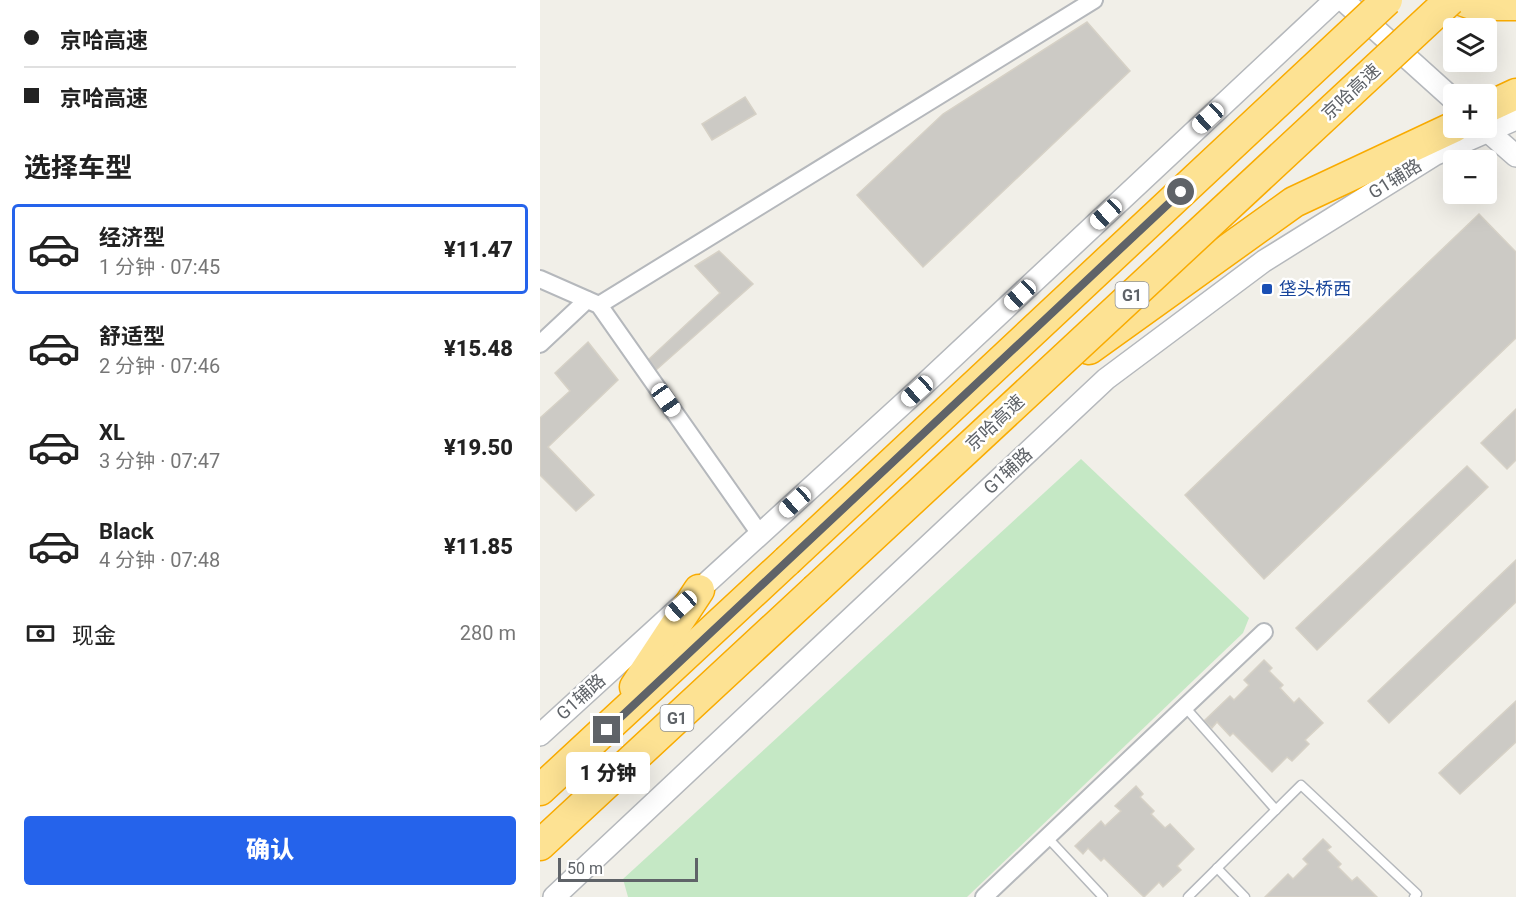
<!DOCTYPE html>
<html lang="zh">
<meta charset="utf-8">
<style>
:root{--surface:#fff;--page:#f6f6f6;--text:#222;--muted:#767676;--line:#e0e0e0;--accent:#2563eb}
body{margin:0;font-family:Roboto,"Noto Sans SC",sans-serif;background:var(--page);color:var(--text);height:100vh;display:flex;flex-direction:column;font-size:22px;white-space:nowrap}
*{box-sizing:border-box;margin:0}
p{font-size:20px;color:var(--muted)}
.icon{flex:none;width:33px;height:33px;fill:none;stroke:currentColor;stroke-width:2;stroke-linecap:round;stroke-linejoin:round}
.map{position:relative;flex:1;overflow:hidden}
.sheet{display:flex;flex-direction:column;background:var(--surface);width:540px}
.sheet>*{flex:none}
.banner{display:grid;align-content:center;height:132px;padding:0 24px;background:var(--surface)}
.buttons{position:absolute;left:903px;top:18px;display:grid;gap:12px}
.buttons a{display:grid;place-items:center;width:54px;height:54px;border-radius:6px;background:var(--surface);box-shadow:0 6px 24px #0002;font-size:30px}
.scale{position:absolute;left:18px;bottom:15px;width:140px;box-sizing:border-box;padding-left:6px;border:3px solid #5f6368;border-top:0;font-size:16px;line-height:21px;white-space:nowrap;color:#5f6368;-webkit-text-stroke:4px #fff;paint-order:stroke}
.end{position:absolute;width:27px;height:27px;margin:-14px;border:8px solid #5f6368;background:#fff;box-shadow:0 0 0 3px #fff}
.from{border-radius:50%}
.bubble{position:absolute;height:42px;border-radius:6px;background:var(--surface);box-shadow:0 6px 24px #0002;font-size:20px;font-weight:800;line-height:42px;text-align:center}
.car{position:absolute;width:18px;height:36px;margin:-18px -9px;border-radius:8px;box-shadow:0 0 4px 2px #0007;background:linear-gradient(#fff 24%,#345 0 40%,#fff 0 76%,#345 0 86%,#fff 0)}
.banner b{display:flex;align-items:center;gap:21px;height:57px;font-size:22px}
.banner b+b{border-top:2px solid var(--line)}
.banner i{width:15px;height:15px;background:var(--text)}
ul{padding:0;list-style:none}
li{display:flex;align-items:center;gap:18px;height:90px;margin:0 12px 9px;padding:0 12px;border:3px solid transparent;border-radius:6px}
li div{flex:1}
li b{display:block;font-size:22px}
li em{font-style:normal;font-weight:800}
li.current{border-color:var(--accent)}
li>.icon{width:54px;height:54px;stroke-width:1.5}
h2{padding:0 24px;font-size:27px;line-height:72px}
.pay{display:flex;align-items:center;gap:15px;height:66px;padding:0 24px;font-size:22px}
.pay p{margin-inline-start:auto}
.button{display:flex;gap:12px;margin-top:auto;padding:12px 24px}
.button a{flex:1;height:69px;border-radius:6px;background:var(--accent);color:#fff;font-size:24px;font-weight:800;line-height:69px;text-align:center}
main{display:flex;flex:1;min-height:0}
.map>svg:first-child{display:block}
.green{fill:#c5e8c5}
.building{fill:#cccac5;stroke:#d6d1c6;stroke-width:1.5}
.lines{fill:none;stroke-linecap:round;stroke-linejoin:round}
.service-casing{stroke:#b5b8bc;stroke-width:11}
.minor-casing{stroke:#b5b8bc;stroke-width:20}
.tertiary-casing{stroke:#b5b8bc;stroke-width:24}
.motorway-casing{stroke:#f9ab00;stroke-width:33}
.service{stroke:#fff;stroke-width:8}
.minor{stroke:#fff;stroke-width:16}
.tertiary{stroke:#fff;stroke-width:21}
.motorway{stroke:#fde293;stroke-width:30}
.motorway-bridge-casing{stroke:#f9ab00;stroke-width:33;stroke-linecap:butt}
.motorway-bridge{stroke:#fde293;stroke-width:30}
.route{stroke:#5f6368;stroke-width:8}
.transit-dot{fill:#1a4fb4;stroke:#fff;stroke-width:2}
.labels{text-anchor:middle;stroke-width:5;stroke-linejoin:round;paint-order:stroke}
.shield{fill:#fff;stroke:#8f9295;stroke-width:1.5}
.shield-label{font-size:16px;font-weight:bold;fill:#5f6368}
.street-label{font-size:18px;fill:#5f6368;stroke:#fff}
.transit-label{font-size:18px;fill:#164399;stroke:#fff;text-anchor:start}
</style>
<main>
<section class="sheet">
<div class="banner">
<b><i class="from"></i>京哈高速</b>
<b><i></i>京哈高速</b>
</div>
<h2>选择车型</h2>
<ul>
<li class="current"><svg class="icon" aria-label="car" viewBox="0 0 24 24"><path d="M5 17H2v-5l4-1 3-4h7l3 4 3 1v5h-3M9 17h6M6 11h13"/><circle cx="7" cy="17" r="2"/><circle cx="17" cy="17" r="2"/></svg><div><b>经济型</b><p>1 分钟 · 07:45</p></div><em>¥11.47</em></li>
<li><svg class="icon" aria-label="car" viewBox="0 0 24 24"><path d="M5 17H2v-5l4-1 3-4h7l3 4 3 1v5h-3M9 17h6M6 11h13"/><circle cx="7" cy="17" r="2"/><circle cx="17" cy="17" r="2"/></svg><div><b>舒适型</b><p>2 分钟 · 07:46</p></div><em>¥15.48</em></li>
<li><svg class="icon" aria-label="car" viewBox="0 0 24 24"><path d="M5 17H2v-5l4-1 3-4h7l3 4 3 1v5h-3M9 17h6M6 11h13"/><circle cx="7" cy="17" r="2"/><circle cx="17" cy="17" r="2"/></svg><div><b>XL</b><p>3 分钟 · 07:47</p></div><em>¥19.50</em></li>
<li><svg class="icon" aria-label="car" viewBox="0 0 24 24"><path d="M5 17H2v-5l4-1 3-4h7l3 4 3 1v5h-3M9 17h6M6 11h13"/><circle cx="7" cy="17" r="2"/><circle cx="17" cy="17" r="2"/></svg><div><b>Black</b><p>4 分钟 · 07:48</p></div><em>¥11.85</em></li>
</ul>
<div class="pay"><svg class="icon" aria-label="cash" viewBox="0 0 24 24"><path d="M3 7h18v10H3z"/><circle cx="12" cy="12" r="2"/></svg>现金<p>280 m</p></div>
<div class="button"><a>确认</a></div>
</section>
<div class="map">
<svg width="976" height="897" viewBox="0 0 976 897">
<rect width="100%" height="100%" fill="#f1efe8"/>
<polygon class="green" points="541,459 709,618 703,633 427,897 88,897 83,879"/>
<g class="building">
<polygon points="547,22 590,71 383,267 317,195 403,114"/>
<polygon points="205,97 216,114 172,140 162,124"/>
<polygon points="939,214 976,252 976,338 724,579 645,495"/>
<polygon points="179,251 213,284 116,370 108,360 180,293 155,266"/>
<polygon points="48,342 78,380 8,447 54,495 36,511 0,475 0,418 30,391 15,373"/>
<polygon points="976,409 976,460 967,469 941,443"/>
<polygon points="927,466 948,487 777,650 756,628"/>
<polygon points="976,560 976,602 849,723 828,701"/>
<polygon points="724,660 732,668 729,671 743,685 740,688 754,703 759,698 783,723 765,740 769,744 752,761 747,757 732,772 693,733 690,736 677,722 672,728 664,721 690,696 694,700 709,685 704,680"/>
<polygon points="976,701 976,742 920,794 899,773"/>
<polygon points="596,786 603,794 600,797 614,811 611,814 625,828 630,824 654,849 637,866 641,870 623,887 619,882 604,897 564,858 561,861 548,848 543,854 535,846 561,821 565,826 581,811 575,806"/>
<polygon points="783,839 791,847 787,850 801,864 798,867 812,881 817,877 837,897 725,897 748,874 753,879 768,864 763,859"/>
</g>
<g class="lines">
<defs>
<g id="service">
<polyline points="645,707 736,810"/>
<polyline points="507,837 563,897"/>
<polyline points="677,868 705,897"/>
<polyline points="648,897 761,785 877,894 874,897"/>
</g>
<g id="minor">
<polyline points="0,279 59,305 220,534"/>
<polyline points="59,305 554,0"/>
<polyline points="0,344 47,300"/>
<polyline points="444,897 724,632"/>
</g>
<g id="tertiary">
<polyline points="803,0 914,100"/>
<polyline points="944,128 976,156"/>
<polyline points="0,735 377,391 795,0"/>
<polyline points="14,897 566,379 724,261 894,155 976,119"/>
</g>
<g id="motorway">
<polyline points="921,0 935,5 976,5"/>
<polyline points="946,108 976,94"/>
<polyline points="549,349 754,202 914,127"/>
<polyline points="95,687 159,590"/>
<polyline points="0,790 247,561"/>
<polyline points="0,845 275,590"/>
</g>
</defs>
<use href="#service" class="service-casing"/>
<use href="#minor" class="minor-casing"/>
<use href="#tertiary" class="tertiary-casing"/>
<use href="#motorway" class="motorway-casing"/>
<use href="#service" class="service"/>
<use href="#minor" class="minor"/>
<use href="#tertiary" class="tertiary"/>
<use href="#motorway" class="motorway"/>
<defs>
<g id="motorway-bridge">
<polyline points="247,561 847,0"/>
<polyline points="275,590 910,0"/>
</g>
</defs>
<use href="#motorway-bridge" class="motorway-bridge-casing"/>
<use href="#motorway-bridge" class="motorway-bridge"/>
</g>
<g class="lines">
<polyline class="route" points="67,730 641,192"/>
</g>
<rect class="transit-dot" x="721" y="283" width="12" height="12" rx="3"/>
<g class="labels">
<g class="shield">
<rect x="575.5" y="282" width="33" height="26" rx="4.5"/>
<rect x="120.5" y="705" width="33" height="26" rx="4.5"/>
</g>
<g class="shield-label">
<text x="592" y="301">G1</text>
<text x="137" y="724">G1</text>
</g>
<g class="street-label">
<text transform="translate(811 92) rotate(-43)" y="6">京哈高速</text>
<text transform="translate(855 179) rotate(-32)" y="6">G1辅路</text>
<text transform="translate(455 423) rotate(-43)" y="6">京哈高速</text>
<text transform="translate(468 471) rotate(-43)" y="6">G1辅路</text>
<text transform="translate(41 697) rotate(-42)" y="6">G1辅路</text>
</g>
<g class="transit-label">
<text x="739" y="295">垡头桥西</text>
</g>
</g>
</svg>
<div class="buttons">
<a><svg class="icon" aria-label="layers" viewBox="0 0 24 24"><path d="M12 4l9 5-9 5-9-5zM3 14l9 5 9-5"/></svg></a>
<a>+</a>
<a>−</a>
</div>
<div class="scale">50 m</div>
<i class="end from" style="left:641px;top:192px"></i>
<i class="end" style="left:67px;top:730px"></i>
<div class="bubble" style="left:26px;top:752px;width:84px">1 分钟</div>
<i class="car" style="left:668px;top:118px;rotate:227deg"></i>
<i class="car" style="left:566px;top:214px;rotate:227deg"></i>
<i class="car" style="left:480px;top:295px;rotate:227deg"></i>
<i class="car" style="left:377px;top:391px;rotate:228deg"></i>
<i class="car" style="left:126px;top:400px;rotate:145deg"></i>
<i class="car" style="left:255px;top:502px;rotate:228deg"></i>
<i class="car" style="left:141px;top:606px;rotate:228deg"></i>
</div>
</main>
